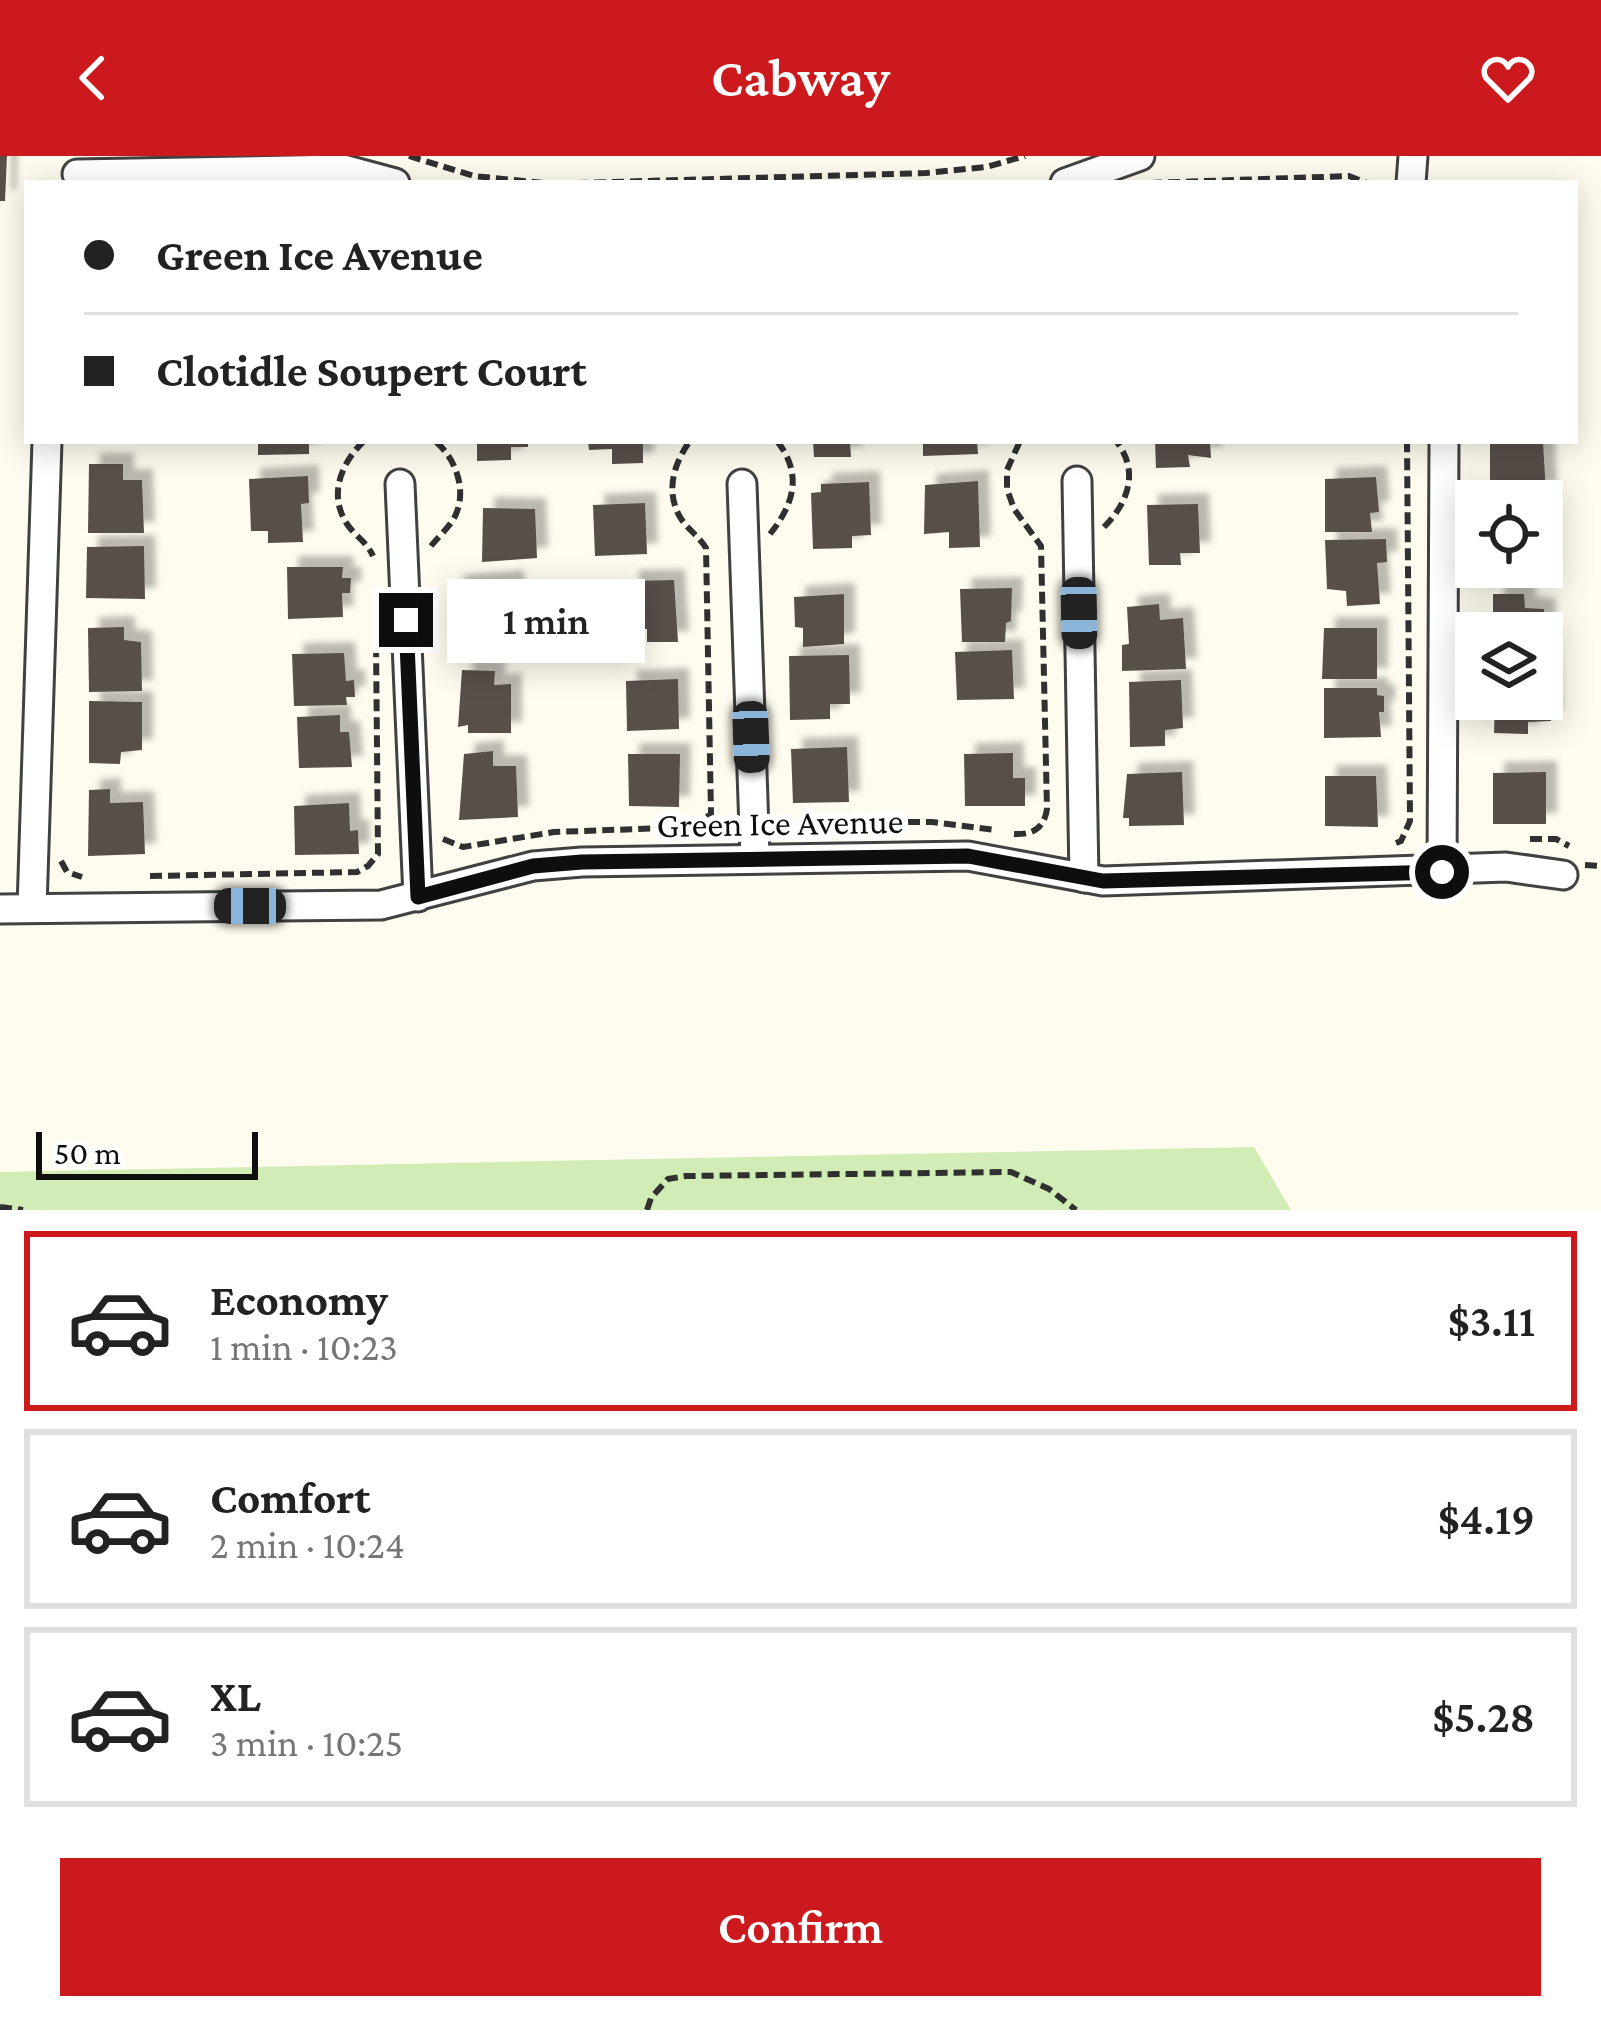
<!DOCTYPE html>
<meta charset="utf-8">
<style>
:root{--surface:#fff;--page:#f2f2f2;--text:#222;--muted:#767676;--line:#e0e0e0;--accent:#cb191e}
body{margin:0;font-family:"Crimson Pro",serif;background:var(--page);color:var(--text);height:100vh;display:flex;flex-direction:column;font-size:45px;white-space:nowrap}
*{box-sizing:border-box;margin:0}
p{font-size:39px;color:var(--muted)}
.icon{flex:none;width:66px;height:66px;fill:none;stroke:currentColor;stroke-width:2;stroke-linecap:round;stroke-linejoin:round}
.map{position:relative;height:1054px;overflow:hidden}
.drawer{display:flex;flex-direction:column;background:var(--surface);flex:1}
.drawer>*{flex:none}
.top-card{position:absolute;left:24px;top:24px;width:1554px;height:264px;border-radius:0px;box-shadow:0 6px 30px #0003;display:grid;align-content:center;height:264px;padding:0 60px;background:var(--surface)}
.fabs{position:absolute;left:1455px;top:324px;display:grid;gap:24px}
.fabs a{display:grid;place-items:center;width:108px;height:108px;border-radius:0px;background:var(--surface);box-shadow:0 6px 30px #0003;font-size:60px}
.scale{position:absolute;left:36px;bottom:30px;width:222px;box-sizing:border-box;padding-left:12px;border:6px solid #0e0e0e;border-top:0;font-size:33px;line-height:42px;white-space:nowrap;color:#0e0e0e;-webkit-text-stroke:9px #fff;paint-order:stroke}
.end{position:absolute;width:54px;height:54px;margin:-27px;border:15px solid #0e0e0e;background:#fff;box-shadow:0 0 0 6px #fff}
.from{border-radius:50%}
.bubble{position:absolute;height:84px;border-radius:0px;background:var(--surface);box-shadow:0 6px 30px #0003;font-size:39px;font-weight:600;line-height:84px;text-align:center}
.car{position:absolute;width:36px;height:72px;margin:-36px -18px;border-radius:15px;box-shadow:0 0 9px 3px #0007;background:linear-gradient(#222 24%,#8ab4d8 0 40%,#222 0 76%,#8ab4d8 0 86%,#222 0)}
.top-card b{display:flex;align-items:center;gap:42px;height:114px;font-size:45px}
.top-card b+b{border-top:3px solid var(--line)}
.top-card i{width:30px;height:30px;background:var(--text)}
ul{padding:21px 0 0;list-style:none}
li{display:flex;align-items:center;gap:36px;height:180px;margin:0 24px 18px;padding:0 36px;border:6px solid var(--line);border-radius:0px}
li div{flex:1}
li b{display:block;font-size:45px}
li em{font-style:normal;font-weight:600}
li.selected{border-color:var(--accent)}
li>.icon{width:108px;height:108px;stroke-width:1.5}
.action{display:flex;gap:24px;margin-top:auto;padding:24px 60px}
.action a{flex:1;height:138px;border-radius:0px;background:var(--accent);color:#fff;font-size:48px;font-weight:600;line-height:138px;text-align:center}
header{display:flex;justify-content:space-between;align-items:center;height:156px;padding:0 60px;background:var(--accent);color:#fff;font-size:54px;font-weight:600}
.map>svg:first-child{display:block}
.green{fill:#d1edb5}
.building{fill:#584f49;filter:url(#shadow)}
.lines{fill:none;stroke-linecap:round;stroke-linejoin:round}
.street-casing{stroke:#414141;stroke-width:33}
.path{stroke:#303030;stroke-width:6;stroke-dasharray:12 6;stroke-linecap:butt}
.street{stroke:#fff;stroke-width:27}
.route{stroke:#0e0e0e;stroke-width:15}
.labels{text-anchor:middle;stroke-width:12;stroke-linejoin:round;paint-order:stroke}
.street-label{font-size:36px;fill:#0e0e0e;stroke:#fff}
</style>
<header><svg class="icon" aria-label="back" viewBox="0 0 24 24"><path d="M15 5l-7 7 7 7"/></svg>Cabway<svg class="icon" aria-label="heart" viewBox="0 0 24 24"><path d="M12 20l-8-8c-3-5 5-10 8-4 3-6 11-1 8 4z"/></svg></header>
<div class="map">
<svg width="1601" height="1054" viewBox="0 0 1601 1054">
<defs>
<filter id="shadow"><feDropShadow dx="11" dy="-11" stdDeviation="3" flood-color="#0004"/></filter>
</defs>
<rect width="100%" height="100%" fill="#fffcef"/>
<polygon class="green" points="1254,991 1291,1054 0,1054 0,1016"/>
<g class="building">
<polygon points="0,0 7,0 5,45 0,45"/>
<polygon points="258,285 309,285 309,298 258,299"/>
<polygon points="477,285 528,285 528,291 511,291 511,304 477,305"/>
<polygon points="588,285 643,285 643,307 612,308 612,293 589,294"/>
<polygon points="813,285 850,285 851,301 814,301"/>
<polygon points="923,285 977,285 978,298 923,300"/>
<polygon points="1155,285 1210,285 1211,302 1188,299 1190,311 1156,312"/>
<polygon points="1490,286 1543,286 1546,337 1490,338"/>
<polygon points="89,308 123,308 123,324 142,324 144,377 88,377"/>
<polygon points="308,320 309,347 301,348 303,386 268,387 268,375 251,375 249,323"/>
<polygon points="1376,321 1379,356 1370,357 1372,376 1325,376 1325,323"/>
<polygon points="978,325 980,391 949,392 949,376 924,378 925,329"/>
<polygon points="869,326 871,379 852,380 852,392 813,393 811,337 821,336 821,328"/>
<polygon points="645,347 647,398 595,400 593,349"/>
<polygon points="1198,348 1200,397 1180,397 1181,409 1149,409 1147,349"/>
<polygon points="483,352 535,353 537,402 482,406"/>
<polygon points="1542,353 1547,353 1547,401 1542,402"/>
<polygon points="1386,383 1387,406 1377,407 1380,448 1347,450 1346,435 1327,433 1325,384"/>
<polygon points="144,390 145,443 86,442 87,391"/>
<polygon points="287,411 343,411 342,422 351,422 350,437 342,437 343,461 288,463"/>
<polygon points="1496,411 1525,411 1526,417 1496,417"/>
<polygon points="674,424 678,486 647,486 647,473 628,473 628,425"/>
<polygon points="513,425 515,476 490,477 492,493 458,493 453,430"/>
<polygon points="1012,432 1011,465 1006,467 1005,486 962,486 960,433"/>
<polygon points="844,438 844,488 803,491 803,472 795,471 794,441"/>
<polygon points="1493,438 1524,438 1525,452 1544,453 1545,477 1493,477"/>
<polygon points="1159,448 1160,464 1183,462 1186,513 1122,515 1122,489 1129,488 1127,451"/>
<polygon points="124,471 124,484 141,486 142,535 89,536 88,472"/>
<polygon points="1324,472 1377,472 1377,523 1322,523"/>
<polygon points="1012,494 1014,543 957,544 955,496"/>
<polygon points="344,497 346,525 354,524 355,541 346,541 347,549 294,550 292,498"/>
<polygon points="849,499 850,548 830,548 830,563 790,564 789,500"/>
<polygon points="1542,513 1548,513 1551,565 1528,566 1528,578 1494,577 1495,543 1542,543"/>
<polygon points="462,514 495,515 494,529 511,528 511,577 468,577 468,569 458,571"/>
<polygon points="678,523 679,573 627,575 626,525"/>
<polygon points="1181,524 1183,572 1165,574 1165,590 1130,591 1129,526"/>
<polygon points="1324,532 1377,532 1377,539 1384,540 1384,556 1379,556 1381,581 1324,582"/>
<polygon points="89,545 142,546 142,594 121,596 120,608 89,607"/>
<polygon points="340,559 340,576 349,576 352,611 299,612 297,561"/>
<polygon points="847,591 849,646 793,647 791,593"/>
<polygon points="493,595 493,610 516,610 518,661 459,664 464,598"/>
<polygon points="1013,597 1013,622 1025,622 1025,650 965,650 964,598"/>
<polygon points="628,598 680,598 679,651 629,650"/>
<polygon points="1182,616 1184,669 1129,670 1129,662 1123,662 1127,618"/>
<polygon points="1546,616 1546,668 1493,668 1493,617"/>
<polygon points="1325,620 1376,620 1378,671 1325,670"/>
<polygon points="110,633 110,647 143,646 145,698 88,700 89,634"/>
<polygon points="349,647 350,675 358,674 359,698 295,699 294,650"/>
</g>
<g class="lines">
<defs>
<g id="street">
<polyline points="77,18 343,13 395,27"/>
<polyline points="1065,27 1140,0"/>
<polyline points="1411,27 1413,0"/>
<polyline points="1077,325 1084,722"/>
<polyline points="400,328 418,741"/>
<polyline points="742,328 755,702"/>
<polyline points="1442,716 1444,285"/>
<polyline points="32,752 47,285"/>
<polyline points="0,753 381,749 533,710 582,706 968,700 1103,725 1506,711 1563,719"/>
</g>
</defs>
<use href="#street" class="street-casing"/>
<g class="path">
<polyline points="409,0 474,20 544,27"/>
<polyline points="576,27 926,17 986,11 1025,0"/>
<polyline points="1150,27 1349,20 1367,27"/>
<path d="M364 285C341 307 328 339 347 368 355 380 367 386 373 400"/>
<path d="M1104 371C1128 347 1140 315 1116 285"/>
<path d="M770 378C794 348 803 318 777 285"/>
<path d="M431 390C439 380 451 370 456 358 467 333 455 301 435 285"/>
<polyline points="782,666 932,666 995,674"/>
<path d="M1014 678C1032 679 1044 673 1047 653L1041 390 1014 353 1007 333V314L1020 285"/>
<path d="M443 683 463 691 554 676 694 671 711 658 706 392C699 380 687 373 680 361 665 335 674 307 690 285"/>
<polyline points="1530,683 1556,683 1569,690"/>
<polyline points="1396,687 1401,685 1410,665 1407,285"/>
<polyline points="61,705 67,716 82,721"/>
<polyline points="1585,709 1601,710"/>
<polyline points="150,720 357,716 368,710 378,698 376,485"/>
<polyline points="0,1051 23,1054"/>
<polyline points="647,1054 651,1042 668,1023 686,1020 1011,1016 1049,1033 1076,1054"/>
</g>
<use href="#street" class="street"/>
</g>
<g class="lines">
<polyline class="route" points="406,464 418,741 533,710 582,706 968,700 1103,725 1442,716"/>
</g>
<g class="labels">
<g class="street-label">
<text transform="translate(780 666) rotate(-1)" y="13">Green Ice Avenue</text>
</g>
</g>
</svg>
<div class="fabs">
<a><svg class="icon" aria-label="locate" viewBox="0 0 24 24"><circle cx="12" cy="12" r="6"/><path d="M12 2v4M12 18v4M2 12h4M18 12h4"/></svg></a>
<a><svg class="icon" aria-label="layers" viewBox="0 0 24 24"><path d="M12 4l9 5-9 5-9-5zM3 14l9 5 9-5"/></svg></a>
</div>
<div class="scale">50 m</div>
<i class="end from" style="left:1442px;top:716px"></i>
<i class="end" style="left:406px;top:464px"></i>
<div class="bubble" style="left:447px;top:423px;width:198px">1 min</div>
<i class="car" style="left:1079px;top:457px;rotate:179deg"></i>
<i class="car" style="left:751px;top:581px;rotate:178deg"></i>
<i class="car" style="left:250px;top:750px;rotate:270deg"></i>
<div class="top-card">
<b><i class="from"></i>Green Ice Avenue</b>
<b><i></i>Clotidle Soupert Court</b>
</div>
</div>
<section class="drawer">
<ul>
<li class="selected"><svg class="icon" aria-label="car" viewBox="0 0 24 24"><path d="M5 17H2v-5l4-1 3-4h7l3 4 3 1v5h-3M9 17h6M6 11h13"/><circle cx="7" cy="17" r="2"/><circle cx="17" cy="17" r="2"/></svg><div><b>Economy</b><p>1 min · 10:23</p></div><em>$3.11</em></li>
<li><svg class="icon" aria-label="car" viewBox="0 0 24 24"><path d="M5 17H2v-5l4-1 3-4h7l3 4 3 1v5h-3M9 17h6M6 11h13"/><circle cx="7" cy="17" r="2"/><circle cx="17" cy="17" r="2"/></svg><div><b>Comfort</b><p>2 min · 10:24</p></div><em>$4.19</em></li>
<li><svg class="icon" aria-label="car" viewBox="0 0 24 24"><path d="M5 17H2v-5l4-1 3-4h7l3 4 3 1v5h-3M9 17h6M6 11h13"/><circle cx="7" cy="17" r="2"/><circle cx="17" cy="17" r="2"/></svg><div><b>XL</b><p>3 min · 10:25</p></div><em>$5.28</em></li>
</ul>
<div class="action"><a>Confirm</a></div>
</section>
